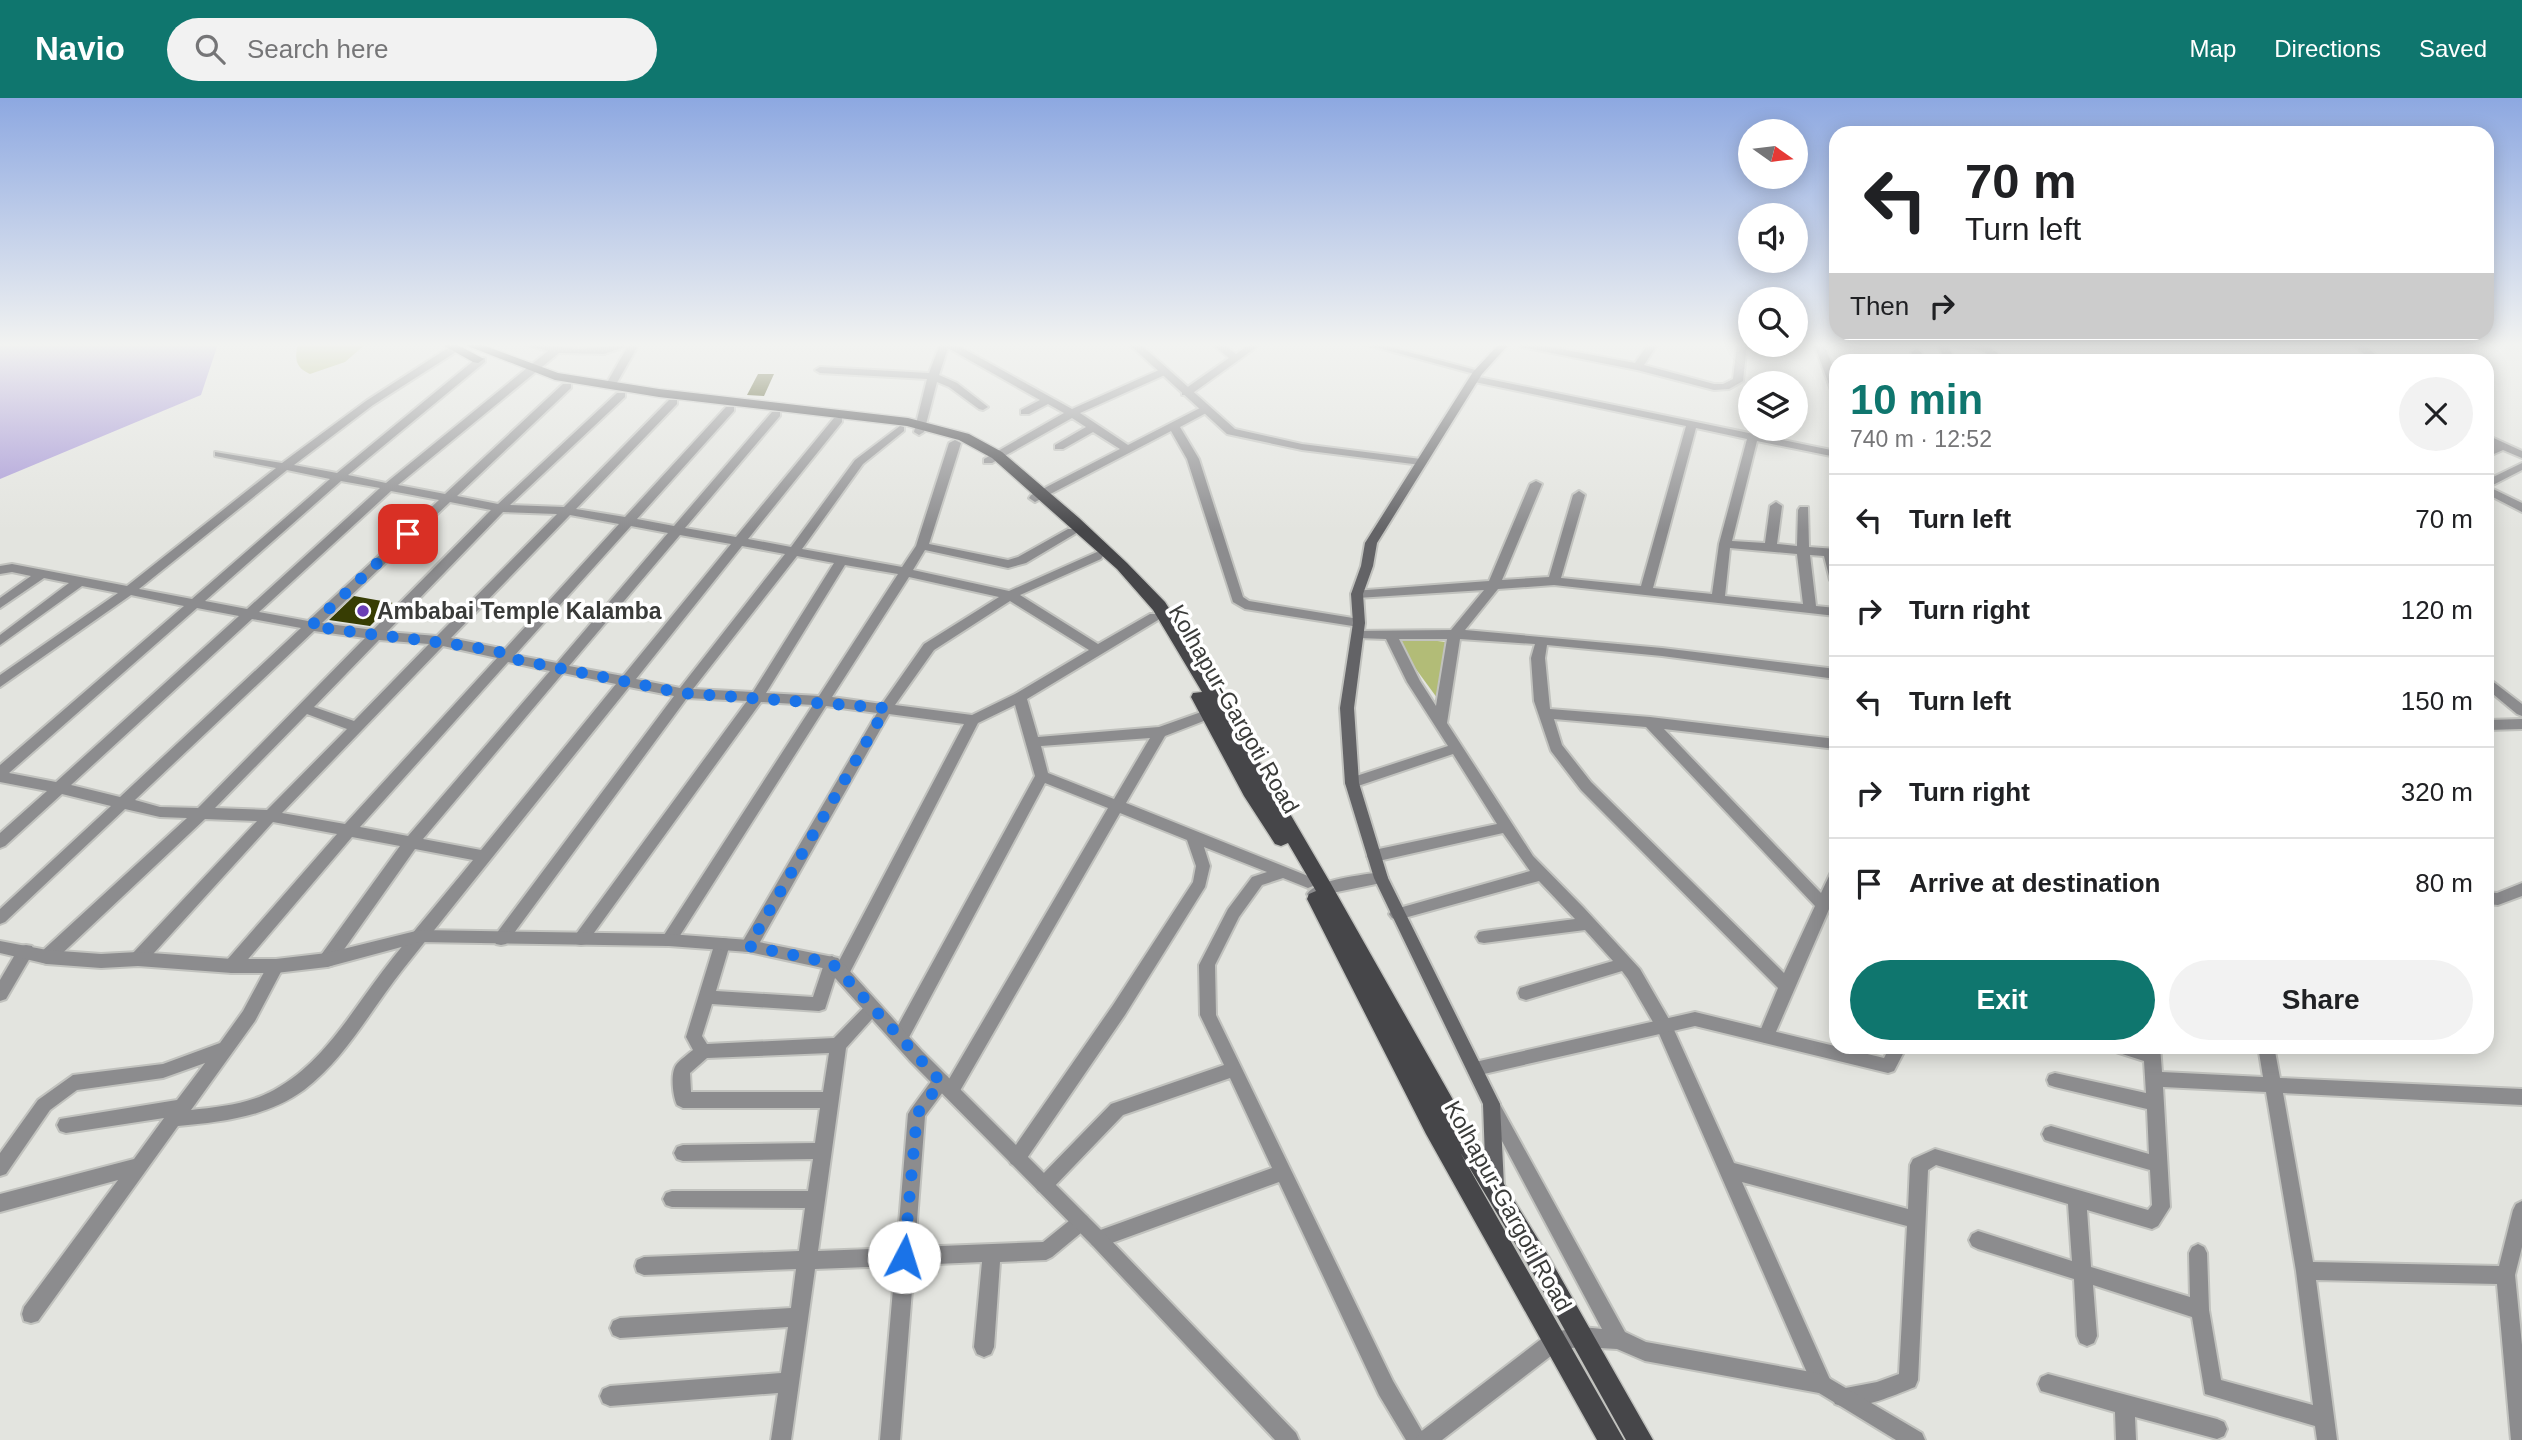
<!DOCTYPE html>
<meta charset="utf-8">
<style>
body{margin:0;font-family:Arial,sans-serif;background:#f2f2f2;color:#202124;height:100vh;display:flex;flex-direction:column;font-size:26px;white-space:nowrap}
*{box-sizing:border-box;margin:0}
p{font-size:23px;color:#757577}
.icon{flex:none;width:38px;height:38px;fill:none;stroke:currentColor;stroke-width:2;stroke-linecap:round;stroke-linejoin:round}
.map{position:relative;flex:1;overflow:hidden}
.side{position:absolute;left:1829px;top:256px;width:665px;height:700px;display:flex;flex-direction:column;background:#fff;border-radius:21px;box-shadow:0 4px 18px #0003}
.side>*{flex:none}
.guide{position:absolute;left:1829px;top:28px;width:665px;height:214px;border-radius:21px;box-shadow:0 4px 18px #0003;background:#fff;color:#202124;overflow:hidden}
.needle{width:46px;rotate:104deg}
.tools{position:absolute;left:1738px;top:21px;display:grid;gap:14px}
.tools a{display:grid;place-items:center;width:70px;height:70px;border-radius:50%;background:#fff;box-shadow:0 4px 18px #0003;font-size:35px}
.pin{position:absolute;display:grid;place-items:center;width:60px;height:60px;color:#fff;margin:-30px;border-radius:14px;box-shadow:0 4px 10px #0006}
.me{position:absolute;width:77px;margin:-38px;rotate:5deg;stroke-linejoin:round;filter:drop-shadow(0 0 5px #0008)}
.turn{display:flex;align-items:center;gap:24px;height:147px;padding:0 21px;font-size:32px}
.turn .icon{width:91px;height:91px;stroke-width:2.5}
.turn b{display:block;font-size:49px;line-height:60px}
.then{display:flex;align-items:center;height:66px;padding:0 21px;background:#0003;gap:14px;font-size:26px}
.round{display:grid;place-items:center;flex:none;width:74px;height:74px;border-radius:37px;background:#f2f2f2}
.headline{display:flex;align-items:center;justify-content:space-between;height:119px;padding:0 21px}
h1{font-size:42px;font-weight:600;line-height:52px;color:#0f766e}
.primary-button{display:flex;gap:14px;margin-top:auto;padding:14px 21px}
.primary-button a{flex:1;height:80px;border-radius:42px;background:#0f766e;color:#fff;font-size:28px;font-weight:600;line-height:80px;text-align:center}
.primary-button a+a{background:#f2f2f2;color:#202124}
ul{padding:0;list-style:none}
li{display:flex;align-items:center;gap:21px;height:91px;padding:0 21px;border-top:2px solid #e0e0e0}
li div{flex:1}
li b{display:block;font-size:26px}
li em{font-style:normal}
header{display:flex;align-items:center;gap:42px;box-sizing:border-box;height:98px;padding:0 35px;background:#0f766e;color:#fff}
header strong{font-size:33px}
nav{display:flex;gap:38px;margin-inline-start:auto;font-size:24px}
.search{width:490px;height:63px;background:#f2f2f2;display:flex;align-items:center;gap:18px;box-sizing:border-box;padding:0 24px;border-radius:38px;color:#757577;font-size:26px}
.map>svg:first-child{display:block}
</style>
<header>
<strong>Navio</strong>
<div class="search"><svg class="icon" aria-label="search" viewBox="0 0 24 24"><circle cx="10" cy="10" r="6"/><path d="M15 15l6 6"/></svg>Search here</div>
<nav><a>Map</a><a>Directions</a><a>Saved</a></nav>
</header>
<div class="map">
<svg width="2522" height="1342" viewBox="0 0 2522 1342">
<rect width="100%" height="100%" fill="#e3e4df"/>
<g fill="#b2bc77">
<path d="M298,246H366L345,264L310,276C296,270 294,261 298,246Z"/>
<path d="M1391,537L1453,545L1443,608Z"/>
</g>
<path fill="#a696d6" d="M0,246H218L201,297L0,381Z"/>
<g fill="#373d03">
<path d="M758,276H774L764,298L747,297Z"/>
<path d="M354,498L393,505L370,528L329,522Z"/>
</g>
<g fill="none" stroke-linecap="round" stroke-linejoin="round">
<defs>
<g id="minor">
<path d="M524,246H540L578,251L633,246L604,256L559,255L398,387L445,396L563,286H571V290L457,398L498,406L617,295H625V299L510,407L564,409L669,302H677V306L576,411L625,419L726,309H734V313L637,421L674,428L772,314H780V318L685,430L736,439L834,320H842V324L748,441L791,449L855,362L900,328L904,329V333L863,366L802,451L902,469L916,448L949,345L955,342L961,345L929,446L1008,462L1018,459L1068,431H1076L1078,434L1026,465L1008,470L925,452L913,472L1009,493L1097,454L1101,455L1103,458L1101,461L1020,497L1098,546L1150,516H1158L1160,519L1158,522L1027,601L1038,639L1159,629L1204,613H1214L1216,616L1214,619L1165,638L1126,705L1313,780L1316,784L1313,788L1308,790L1283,780L1262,787L1239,819L1215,867L1216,917L1393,1283L1427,1342H1406L1379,1297L1279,1084L1098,1150L1092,1147L1089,1141L1092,1135L1272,1070L1230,980L1123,1017L1050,1093L1044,1095L1038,1093L1035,1087L1038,1081L1111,1006L1224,967L1200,917L1199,867L1228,811L1252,779L1267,774L1204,749L1210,768L1205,789L1125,917L1023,1066L1017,1068L1011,1066L1008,1060L1011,1054L1113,907L1193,784L1196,768L1187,742L1120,715L957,998L951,1001L945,998L943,994L925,1018L915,1149L1043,1144L1075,1118L1081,1115L1087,1118L1090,1124L1087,1130L1052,1159L1046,1162L1000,1164L994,1249L991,1256L984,1259L977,1256L974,1249L982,1164L914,1167L900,1342H880L895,1168L815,1171L791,1342H771L778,1295L610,1308L603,1305L600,1298L603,1291L610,1288L781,1275L788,1229L620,1240L613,1237L610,1230L613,1223L620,1220L791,1210L796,1171L644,1177L637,1174L635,1168L637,1162L644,1159L799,1153L805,1110L672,1109L666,1107L663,1101L666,1095L672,1093H808L813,1061L683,1063L677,1061L674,1055L677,1049L683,1047L815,1045L820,1010H683L677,1007C673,999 670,976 676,967C680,962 688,956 693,952L686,939L716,841L722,840L728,841L730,846L716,893L813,899L826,860L832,858L839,863L964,626L889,616L755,853L749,854L743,853L741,848L743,843L877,615L826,608L674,847L669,848L664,847L661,842L664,837L813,607L761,604L586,846L581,847L576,846L573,841L576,836L747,603L687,600L506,846L501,847L496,846L493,841L496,836L674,598L629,589C554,682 479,776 404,870C371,911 347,959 304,992C267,1019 222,1024 178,1028L38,1223L31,1225L24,1223L22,1216L24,1209L118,1082L0,1114V1096L134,1061L164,1020L66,1035L60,1033L57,1027L60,1021L177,1002L205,965L163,980L77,992L50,1012L6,1076L0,1078V1055L38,1002L73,977L163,966L220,945L243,913L270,863L276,861L282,863L284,868L255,923L191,1012C219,1009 249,1006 274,992C323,965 349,917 382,874C411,836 443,799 473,762L415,751L333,867L327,869L321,867L319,862L321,857L400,748L352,739L238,873L232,875L226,873L224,868L226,863L337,736L273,724L144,866L138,868L132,866L130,861L132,856L257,723L205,721L53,864L47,866L41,864L39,859L41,854L187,720L160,719L125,711L5,824L0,826V811L111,708L62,696L5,748L0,750V735L47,693L0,684V667L184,508L131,497L0,589V577L118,495L82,488L0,547V537L69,485L44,480L0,510V500L31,478L12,474L0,476V468L12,466L127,488L276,370L215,358V354L282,365L366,303L451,248H459V252L373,307L294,367L337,375L477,260H485V264L348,377L386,385L548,253ZM287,372L330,381L192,501L139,491ZM341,383L380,390L247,511L205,503ZM391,393L439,402L308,523L259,514ZM450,404L491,412L373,532L322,525ZM503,414L557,416L437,538L387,534ZM570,417L619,426L505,551L451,540ZM631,428L668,435L557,565L515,557ZM680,437L731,446L623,578L569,568ZM742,448L785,456L680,590L636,581ZM797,458L834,465L753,594L693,591ZM845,467L898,476L819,598L766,595ZM909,479L999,499L924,546L882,606L832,599ZM1010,503L1089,552L1015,596L972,617L895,607L934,552ZM197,510L239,518L56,684L9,675ZM252,521L301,530L120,699L71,687ZM314,533L365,540L198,710L160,709L135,702ZM379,542L429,546L354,623L314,609ZM443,548L497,560L345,726L282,715ZM508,564L550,573L408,738L360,729ZM563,575L616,586L481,752L423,741ZM1015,607L1035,678L894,935L892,940L894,945L900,947L906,945L1045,685L1108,710L949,981L947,978L941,975L935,978L911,1011L908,1016L897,1150L818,1153L846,950L881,911L879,906L873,904L867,906L834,940L707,946L702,938L712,906L819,913L825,911L835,880L841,882L847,880L978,625ZM307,616L347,631L267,712L215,710ZM1150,640L1114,701L1048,675L1041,648ZM829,955L823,994H691L690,975L707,960Z"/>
<path d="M940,246H955L1072,311L1159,272H1167V276L1080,315L1128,347L1200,310H1208V314L1180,329L1199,361L1243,499L1249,503L1359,521L1363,522L1365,525L1363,528L1359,529L1245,511L1233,504L1187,361L1171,333L1035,404L1029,400L1031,397L1120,351L1093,334L1063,351H1055V347L1086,329L1072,320L992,365H984V361L1064,315L1048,306L1029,316H1021V312L1040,302L948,250L939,277L957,285L988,309L983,312L979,311L949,289L937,284L924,334L919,337L914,334L927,281L820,275L815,272L820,269L929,275Z"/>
<path d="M1212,246H1223L1236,256L1250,246H1261L1190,297H1182V293L1229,260Z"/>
<path d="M1364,246H1379L1483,274L1478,277Z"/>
<path d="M1517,246H1535L1635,265L1648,246H1658L1644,267L1714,286H1723L1733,281L1737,246H1747L1743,283L1729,291L1714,292L1637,272L1522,249Z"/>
<path d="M1814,246H1824L1836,277V295L1831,292Z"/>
<path d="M1937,246H1947L1955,262H1945Z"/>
<path d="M1948,246C1970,244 1989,243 2004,262H1994C1977,244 1964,255 1948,246Z"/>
<path d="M2352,246H2363L2382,262H2371Z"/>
<path d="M1916,251L1921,254L1924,262H1914L1911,254Z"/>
<path d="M1474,278L1836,353V359L1757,343L1732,443L1765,445L1770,408L1776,404L1782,408L1777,446L1797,448L1798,412L1800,409H1808L1809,449L1836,451V486L1830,482L1824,458L1810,457L1816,508L1836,510V518L1554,487L1498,491L1465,532L1662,550L1836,571V581L1662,558L1547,547L1545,560L1550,611L1650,619L1836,641V651L1664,631L1821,795L1831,774L1836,772V795L1772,943L1766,945L1760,943L1758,938L1778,890L1581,692L1551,653L1534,603L1531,560L1535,546L1460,541L1447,625L1533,758L1584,810L1640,871L1670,923L1734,1065L1908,1111L1910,1067L1913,1061L1935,1051L2148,1112L2152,1107L2150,1072L2051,1044L2045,1042L2042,1036L2045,1030L2051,1028L2149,1056L2147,1011L2055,989L2049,987L2047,982L2049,977L2055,975L2146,995L2144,963L2113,953L2111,948H2160L2162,974L2263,979L2258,948H2274L2280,980L2522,991V1007L2283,995L2313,1164L2499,1168L2513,1112L2516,1106L2522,1103V1149L2515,1177L2522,1247V1342H2511L2497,1186L2316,1182L2337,1342H2317L2315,1328L2205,1296L2192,1219L2093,1187L2097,1238L2094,1245L2087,1248L2080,1245L2077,1238L2074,1181L1978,1151L1972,1148L1969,1142L1972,1136L1978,1133L2072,1163L2068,1106L1936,1067L1928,1072L1918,1282L1915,1289C1894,1297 1856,1315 1835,1306L1832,1299L1835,1292L1877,1284L1899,1276L1907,1128L1742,1084L1832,1286L1829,1293L1822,1296L1815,1293L1657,931L1628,881L1622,873L1526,902L1520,900L1518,895L1520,890L1613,863L1585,832L1484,845L1479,844L1476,839L1479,834L1484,833L1575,821L1539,783L1397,822L1392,820L1389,816L1392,812L1530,773L1503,735L1374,764L1369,762L1367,758L1369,754L1374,752L1497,726L1453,656L1352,690L1347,689L1345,685L1347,681L1448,648L1407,584L1386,541L1358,540L1353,539L1352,536L1353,533L1451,532L1484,492L1357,500L1353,499L1351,496L1353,493L1489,483L1530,386L1536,383L1542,386L1502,482L1549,479L1573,397L1579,393L1585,397L1561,480L1641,488L1686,328L1470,283V279ZM1696,330L1747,341L1719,446L1712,496L1653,490ZM1730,450L1797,456L1803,506L1725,498ZM1399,541H1447L1436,608L1420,583ZM1554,621L1646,629L1815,808L1784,875L1591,684L1562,647ZM2163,989L2266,994L2296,1173L2313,1307L2221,1282L2209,1212L2207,1155L2204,1149L2198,1146L2192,1149L2189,1155L2190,1199L2091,1169L2087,1112L2152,1131L2158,1128L2170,1109Z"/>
<path d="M2487,337L2522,353V360L2503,352L2487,359V352L2494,348L2487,344Z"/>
<path d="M2522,365V372L2489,389L2522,405V414L2487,396V382Z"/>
<path d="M2487,579L2522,606V618L2517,616L2487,591Z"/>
<path d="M2522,621V631L2487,632V622Z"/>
<path d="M1381,774L1386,776L1388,780L1386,784L1327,796L1315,802L1310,800L1307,796C1317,781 1363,777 1381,774Z"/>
<path d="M26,847L32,848L34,853L6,901L0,903V882L20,848Z"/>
<path d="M2048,1276L2217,1321L2224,1324L2227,1331L2224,1338L2217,1341L2135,1319L2136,1342H2116L2115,1314L2041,1293L2038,1286L2041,1279Z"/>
</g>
<g id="tertiary">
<path d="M629,246H639L614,290H606L605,288Z"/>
<path d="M1129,246H1140L1235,331L1302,346L1421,361L1427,364L1421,367L1302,352L1227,336Z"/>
<path d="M2522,785V798L2498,807L2487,806V794L2497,795Z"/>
<path d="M420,832L669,836L749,842L838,860L922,953L1104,1135L1296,1335L1299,1342H1275L1092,1147L910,963L827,871L749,854L669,848L420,844L327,869L276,875H232L138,868L101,870L47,866L0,855V843L47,852L101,856L138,854L232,861H276L327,855Z"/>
<path d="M1695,914L1884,960L1890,948H1907L1894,973L1888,975L1695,928L1475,978L1469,976L1467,971L1469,966L1475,964Z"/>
<path d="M1492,1000L1498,1003L1625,1234L1646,1244L1822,1276L1922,1335L1925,1342H1896L1819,1295L1645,1263L1617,1251L1582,1249L1560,1251L1442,1342H1416L1419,1335L1549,1235L1582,1229L1602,1231L1486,1013L1483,1008L1486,1003Z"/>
</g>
<path id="secondary" d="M1499,246H1509L1482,276L1377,445L1373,468L1363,496L1365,525L1354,610L1359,685L1388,780L1500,1006L1504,1088L1501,1094L1495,1096L1489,1094L1486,1088L1483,1006L1374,780L1345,685L1340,610L1353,525L1351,496L1361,468L1365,445L1473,274Z"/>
<g id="primary">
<path d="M441,246H456L484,261L478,265L473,264Z"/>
<path d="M463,246H480L558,275L659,291L908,320L969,336L1002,354L1079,420L1127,465L1165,504L1182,531L1331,786L1461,1016L1549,1159L1653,1342H1626L1533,1175L1460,1054L1624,1342H1597L1426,1036L1307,801L1309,796L1316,793L1288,745L1281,748L1275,746L1244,698L1191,599L1193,595L1202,594L1153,512L1117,471L992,360L959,342L907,328L659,299L555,282Z"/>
</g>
</defs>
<use href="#minor" stroke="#c1c2be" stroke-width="4"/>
<use href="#tertiary" stroke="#c1c2be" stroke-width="4"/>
<use href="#secondary" stroke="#c1c2be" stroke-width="4"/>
<use href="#primary" stroke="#c1c2be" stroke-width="3"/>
<use href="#minor" fill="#8c8c8e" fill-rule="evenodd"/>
<use href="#tertiary" fill="#8c8c8e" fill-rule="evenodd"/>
<use href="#secondary" fill="#636366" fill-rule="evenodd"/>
<use href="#primary" fill="#464649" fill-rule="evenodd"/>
</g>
<linearGradient id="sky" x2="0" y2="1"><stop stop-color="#8da8e1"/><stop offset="0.57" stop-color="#f2f3f1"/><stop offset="1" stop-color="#f2f3f1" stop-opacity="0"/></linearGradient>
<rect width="2522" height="433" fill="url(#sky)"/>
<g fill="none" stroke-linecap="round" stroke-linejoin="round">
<path stroke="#1a73e8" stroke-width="12" stroke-dasharray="0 21.6" d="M408,436L311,528C374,538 438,542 500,554L504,559L682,595L886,610L749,848L832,865L941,984L917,1016L904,1159"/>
</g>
<circle fill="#6a3eb6" stroke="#fff" stroke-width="2.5" cx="363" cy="513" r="7"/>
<g text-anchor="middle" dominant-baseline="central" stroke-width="7" stroke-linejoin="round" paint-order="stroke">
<g font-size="23" font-weight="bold" fill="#3a3b39" stroke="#fff" text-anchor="start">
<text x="377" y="513">Ambabai Temple Kalamba</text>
</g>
<g font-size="23" fill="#3a3b39" stroke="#fff">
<text transform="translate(1234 611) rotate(60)">Kolhapur-Gargoti Road</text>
<text transform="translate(1508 1108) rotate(61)">Kolhapur-Gargoti Road</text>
</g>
</g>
</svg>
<div class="tools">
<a><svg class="needle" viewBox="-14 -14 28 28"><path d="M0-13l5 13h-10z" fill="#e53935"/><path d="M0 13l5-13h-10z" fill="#757577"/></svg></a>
<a><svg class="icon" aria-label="sound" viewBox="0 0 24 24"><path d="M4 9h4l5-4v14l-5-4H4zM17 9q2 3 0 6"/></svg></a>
<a><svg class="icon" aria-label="search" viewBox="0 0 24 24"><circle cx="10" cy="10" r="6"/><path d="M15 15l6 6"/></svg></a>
<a><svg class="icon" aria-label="layers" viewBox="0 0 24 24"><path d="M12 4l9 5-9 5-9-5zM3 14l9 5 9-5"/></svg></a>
</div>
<div class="pin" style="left:408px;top:436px;background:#d93025"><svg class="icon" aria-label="arrive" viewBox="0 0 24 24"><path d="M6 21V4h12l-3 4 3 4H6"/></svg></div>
<svg class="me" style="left:904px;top:1159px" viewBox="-20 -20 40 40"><circle r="19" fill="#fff"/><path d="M0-13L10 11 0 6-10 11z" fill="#1a73e8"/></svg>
<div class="guide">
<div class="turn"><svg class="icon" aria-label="left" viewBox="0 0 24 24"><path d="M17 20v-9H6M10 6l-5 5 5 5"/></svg><div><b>70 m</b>Turn left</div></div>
<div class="then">Then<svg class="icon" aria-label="right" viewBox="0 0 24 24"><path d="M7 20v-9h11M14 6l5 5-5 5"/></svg></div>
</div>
<section class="side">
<div class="headline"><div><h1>10 min</h1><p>740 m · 12:52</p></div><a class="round"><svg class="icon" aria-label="close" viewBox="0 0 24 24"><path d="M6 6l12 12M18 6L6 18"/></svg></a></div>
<ul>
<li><svg class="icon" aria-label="left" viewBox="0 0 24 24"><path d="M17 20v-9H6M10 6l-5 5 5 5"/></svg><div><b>Turn left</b></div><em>70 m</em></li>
<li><svg class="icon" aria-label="right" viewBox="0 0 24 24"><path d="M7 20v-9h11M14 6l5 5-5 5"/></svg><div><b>Turn right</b></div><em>120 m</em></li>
<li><svg class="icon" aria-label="left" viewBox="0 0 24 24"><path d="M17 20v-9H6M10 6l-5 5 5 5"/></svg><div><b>Turn left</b></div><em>150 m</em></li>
<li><svg class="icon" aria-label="right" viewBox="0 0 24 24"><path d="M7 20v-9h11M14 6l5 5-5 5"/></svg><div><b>Turn right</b></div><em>320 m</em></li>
<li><svg class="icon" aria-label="arrive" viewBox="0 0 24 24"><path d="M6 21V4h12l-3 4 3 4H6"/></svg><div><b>Arrive at destination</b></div><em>80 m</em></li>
</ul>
<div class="primary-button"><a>Exit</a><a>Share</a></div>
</section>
</div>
